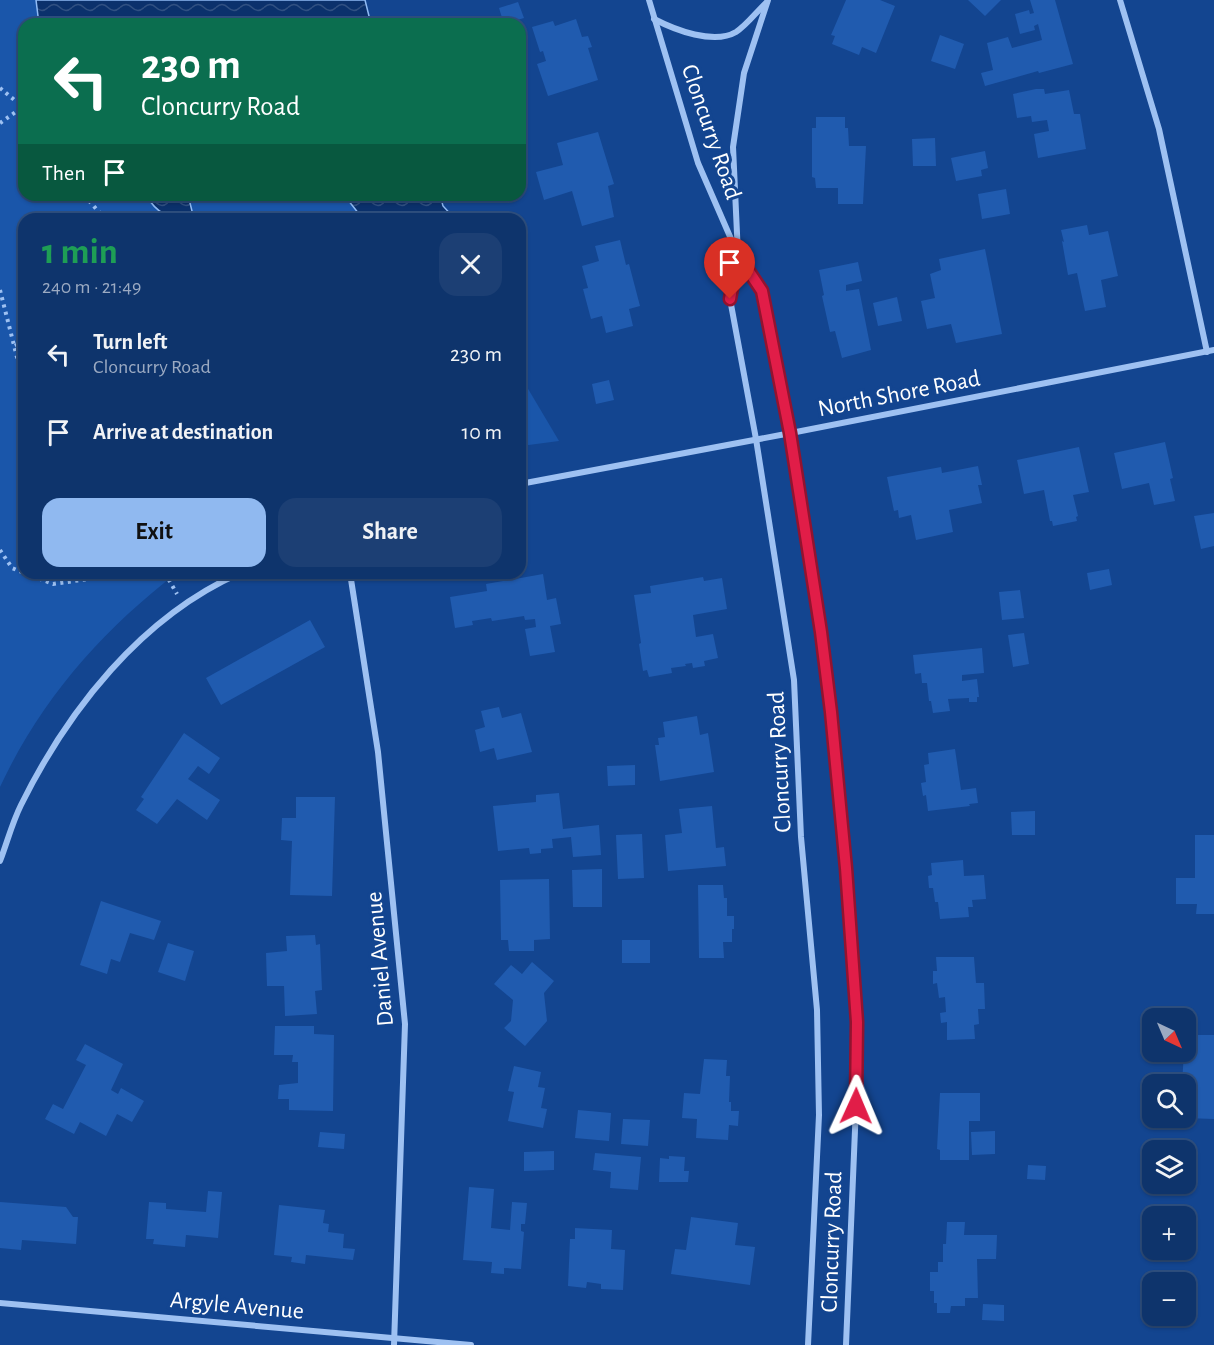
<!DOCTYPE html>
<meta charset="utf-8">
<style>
body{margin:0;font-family:"Alegreya Sans",sans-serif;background:#1c3f74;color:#f1f3f6;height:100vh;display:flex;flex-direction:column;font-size:22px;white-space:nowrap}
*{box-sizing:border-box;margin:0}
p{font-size:20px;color:#9baac2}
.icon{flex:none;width:33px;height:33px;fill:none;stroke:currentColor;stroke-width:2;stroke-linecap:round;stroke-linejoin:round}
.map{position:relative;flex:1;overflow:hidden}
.panel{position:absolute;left:18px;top:213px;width:508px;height:366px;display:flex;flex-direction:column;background:#0e346c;border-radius:18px;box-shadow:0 2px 4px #0004,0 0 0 2px #2e4f7f}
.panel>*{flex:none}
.hud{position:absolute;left:18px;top:18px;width:508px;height:183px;border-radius:18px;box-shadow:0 2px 4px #0004,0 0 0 2px #2e4f7f;background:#0b6e4f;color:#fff;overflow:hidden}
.needle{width:39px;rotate:136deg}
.buttons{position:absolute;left:1142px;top:1008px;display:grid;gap:12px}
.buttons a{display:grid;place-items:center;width:54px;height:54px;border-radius:12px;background:#0e346c;box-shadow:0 2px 4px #0004,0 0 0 2px #2e4f7f;font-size:30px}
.pin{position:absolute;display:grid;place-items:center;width:51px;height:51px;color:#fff;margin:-62px -26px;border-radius:50% 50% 50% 0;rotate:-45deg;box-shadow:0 0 6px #0007}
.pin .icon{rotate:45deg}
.me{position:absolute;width:66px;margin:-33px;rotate:1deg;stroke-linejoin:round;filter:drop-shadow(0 0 4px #0008)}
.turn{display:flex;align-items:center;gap:21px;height:126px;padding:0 24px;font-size:27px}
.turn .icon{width:78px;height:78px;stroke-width:2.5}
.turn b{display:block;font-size:42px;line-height:51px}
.then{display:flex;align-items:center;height:57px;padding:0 24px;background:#0003;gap:12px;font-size:22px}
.round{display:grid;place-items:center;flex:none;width:63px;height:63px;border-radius:18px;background:#1c3f74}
.summary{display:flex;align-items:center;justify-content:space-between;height:102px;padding:0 24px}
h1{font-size:36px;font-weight:600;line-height:45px;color:#1e9e55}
.cta{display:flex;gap:12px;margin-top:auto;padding:12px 24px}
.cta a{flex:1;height:69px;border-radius:18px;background:#90b9f0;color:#111;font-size:24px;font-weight:600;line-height:69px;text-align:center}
.cta a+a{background:#1c3f74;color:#f1f3f6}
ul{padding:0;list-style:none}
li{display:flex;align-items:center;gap:18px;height:78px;padding:0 24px}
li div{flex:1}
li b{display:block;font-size:22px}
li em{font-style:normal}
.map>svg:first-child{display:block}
</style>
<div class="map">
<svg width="1214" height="1345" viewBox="0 0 1214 1345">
<defs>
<pattern id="water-waves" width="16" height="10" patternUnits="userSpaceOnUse" patternTransform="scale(1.5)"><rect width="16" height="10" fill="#0b316c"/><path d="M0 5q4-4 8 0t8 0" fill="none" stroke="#305082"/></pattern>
</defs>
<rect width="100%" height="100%" fill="#134590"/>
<g fill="#1a56aa">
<path d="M0,0H239L261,24H24V195H411L425,219H24V573H177C102,630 40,701 0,787Z"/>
<path d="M520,377H521L559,441L521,446Z"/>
</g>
<g fill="url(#water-waves)" stroke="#90bbf5" stroke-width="1.5">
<path d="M36,0H365L371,24H39Z"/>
<path d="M146,195H188L193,215L191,219C169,219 157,214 146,195Z"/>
<path d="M344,195H440L443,206L455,219H363Z"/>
</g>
<g fill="#205baf">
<path d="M846,0H880L895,6L876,53L862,47L859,55L832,44L835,36L831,35Z"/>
<path d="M968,0H1001L985,16Z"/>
<path d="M1030,0H1055L1073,64L1039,73L1038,71L985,86L981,73L993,70L987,43L1008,37L1012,48L1042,40L1038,24L1034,26L1035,30L1020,34L1015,14L1029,10L1030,14L1034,13Z"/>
<path d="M518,2L524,18L504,24L499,8Z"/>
<path d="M576,19L582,37L588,36L592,47L588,48L598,80L548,96L537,64L546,61L543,51L540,52L532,27L553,21L555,26Z"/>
<path d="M940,35L964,44L955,69L931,61Z"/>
<path d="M1036,89H1044L1045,94L1069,90L1074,114H1080L1086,149L1038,158L1034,134L1049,131L1047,120L1032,122L1031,116L1017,118L1013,94Z"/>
<path d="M816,117H845V128H848L849,146H866L863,204H838V188H816L815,178L812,177V128H816Z"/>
<path d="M598,132L614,184L608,186L614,217L582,226L572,191L544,200L536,172L563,165L557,143Z"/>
<path d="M935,138L936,166H913L912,139Z"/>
<path d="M985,151L988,168L981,170L982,176L956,181L951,158Z"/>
<path d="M1006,189L1010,214L982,219L978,194Z"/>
<path d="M1087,225L1089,235L1108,231L1118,276L1101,280L1106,307L1085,311L1077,273L1068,275L1062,241L1064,242L1061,230Z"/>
<path d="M620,240L626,265L629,264L640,306L629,309L633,326L606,333L602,316L591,319L583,289L588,288L582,266L599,261L595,246Z"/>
<path d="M985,249L1002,334L956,343L951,324L927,329L921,301L935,298L930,274L941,270L939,259Z"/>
<path d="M858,262L862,281L846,285V291L859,289L871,350L842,358L835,331L830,332L822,296L824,295L819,270Z"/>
<path d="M897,297L902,321L878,326L873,303Z"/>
<path d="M609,380L614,400L596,404L592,384Z"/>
<path d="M1165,442L1173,478L1170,479L1175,501L1154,505L1149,483L1122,489L1114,453Z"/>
<path d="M1079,447L1089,492L1073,495L1078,516L1076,517L1077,521L1053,526L1052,521H1050L1044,490L1024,494L1017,460Z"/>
<path d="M978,466L982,485H978L982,503L949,510L953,532L916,540L911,515L899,518L898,510L894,511L887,477L941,467L942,473Z"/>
<path d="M1214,513V546L1201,549L1194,516Z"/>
<path d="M1109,569L1112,585L1090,590L1087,573Z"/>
<path d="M543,574L547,600L556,598L561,624L550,626L555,652L530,656L525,629L536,627L535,619L525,620L524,616L492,621L491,618L472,621L473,625L455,628L450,597L487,591L486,584Z"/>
<path d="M703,577L704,581L722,578L727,609L693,615L696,637L713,634L718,658L704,661L705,666L693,668L692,663L685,664L686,666L671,668L672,673L649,677L647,670L643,671L639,644L641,643L634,595L651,593L650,586Z"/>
<path d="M1020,590L1024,618L1002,620L999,592Z"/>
<path d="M310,620L325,647L221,705L206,678Z"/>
<path d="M1024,633L1029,664L1013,667L1008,635Z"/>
<path d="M982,648L984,673L962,675V681L977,679L979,697H977V702H969V698L948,699L950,711L933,713L931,701H929L927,683H922L921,673L915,674L913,655Z"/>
<path d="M499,707L502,718L521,713L532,752L497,760L494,748L480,752L475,730L485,727L481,711Z"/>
<path d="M697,716L700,735L708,733L714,772L660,781L655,745H659L658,738L665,737L663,722Z"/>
<path d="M184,733L220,758L209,774L198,766L188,779L220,800L207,820L177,799L157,824L136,810L144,799L141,797Z"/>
<path d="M955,749L961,790L976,788L978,803L969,804L970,806L928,811L926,795L923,796L921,783L926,782L924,765L929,764L928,753Z"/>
<path d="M635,765V785L608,786L607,766Z"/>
<path d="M559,793L563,829L599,825L601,855L573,857L571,837L552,839L553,848L541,849V853L530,854L529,848L498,851L493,806L536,802V795Z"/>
<path d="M296,797H335L332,896L290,895L292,841L281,840L282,818H296Z"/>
<path d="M712,806L716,848L724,847L726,866L668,871L665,835L682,833L679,809Z"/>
<path d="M1035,811V835H1012L1011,812Z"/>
<path d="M642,834L644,878L618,879L616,835Z"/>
<path d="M1195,835H1214V914H1196L1197,904H1176V878H1195Z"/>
<path d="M963,860L964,876L984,875L986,899L972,900L973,907H968L969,917L940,919L938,902H935L933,888H929L928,876L932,875L931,863Z"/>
<path d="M602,869V907H573L572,870Z"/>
<path d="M549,879L550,939L534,940V951H509L508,940H501L500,880Z"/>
<path d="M698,885H723L724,898H727V916H734V929H732V942H723L724,958H699Z"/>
<path d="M101,901L161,921L154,940L130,933L120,962L111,959L107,974L80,965Z"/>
<path d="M315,935L316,945L320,944L322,990L315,991L317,1014L285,1016L284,986H267L266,953L287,951L286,936Z"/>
<rect x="622" y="940" width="28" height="23"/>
<path d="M168,943L194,951L185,981L158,972Z"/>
<path d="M936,957H974L976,983H984L985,1009H978L979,1024L974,1025L975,1039L947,1040V1022L941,1023L940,1013L946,1012L945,997L939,998L937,983L933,984V971H937Z"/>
<path d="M532,962L554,981L544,993L547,1021L525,1046L504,1028L511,1021L513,1000L494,984L511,965L522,974Z"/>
<path d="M275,1026H314V1034L334,1035L333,1111L289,1110V1099H278L279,1085L298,1083V1062H292L293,1055H274Z"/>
<path d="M1185,1035H1214V1119L1185,1118V1084H1182Z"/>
<path d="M85,1044L123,1064L111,1090L118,1094L121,1088L144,1101L132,1122L117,1114L106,1136L80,1122L74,1134L45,1119L53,1104L63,1109L86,1065L76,1060Z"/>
<path d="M704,1059L727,1060L726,1076H730L729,1102H731V1111H739L738,1126L729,1125L728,1140L696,1138L697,1119L682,1118L684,1093L700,1094Z"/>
<path d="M514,1066L541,1072L538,1087L545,1088L541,1108L547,1109L543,1128L508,1121L514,1092L508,1091Z"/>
<path d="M940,1093H980V1121H969V1160H940V1150L937,1149Z"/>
<path d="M578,1110L611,1113L609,1141L575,1138Z"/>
<path d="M623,1119L650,1120L648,1146L621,1144Z"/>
<path d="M995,1131V1154L972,1155L971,1132Z"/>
<path d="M320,1132L345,1134L344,1149L318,1147Z"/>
<path d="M554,1151V1170L524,1171V1152Z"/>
<path d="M595,1153L641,1157L638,1190L610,1188L611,1172L593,1170Z"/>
<path d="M669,1156L685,1157L684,1171H689L688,1182H659L660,1158L669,1159Z"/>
<path d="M1028,1165L1046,1166L1045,1180L1027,1179Z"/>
<path d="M469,1187L494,1189L491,1228L510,1230L512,1202L527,1203L525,1224H521V1231L524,1232L521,1269L504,1268V1274L491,1273L492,1262L463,1260Z"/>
<path d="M208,1191L222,1192L218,1238L186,1235L185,1247L153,1244L154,1239H146L149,1202L166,1203V1209L206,1212Z"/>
<path d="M0,1202L66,1207L73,1217H78L76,1244L22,1240L21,1250L0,1248Z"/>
<path d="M279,1205L325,1210L323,1223L329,1224L328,1232L344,1234L343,1248L355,1249L353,1260L306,1255L305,1264L291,1262L292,1257L274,1255Z"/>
<path d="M691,1217L738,1223L735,1245L755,1247L750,1285L671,1274L675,1249L686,1250Z"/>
<path d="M947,1222H965L964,1235H997L996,1259H977L978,1298H965V1306H951L950,1313H937V1303H934V1291H930V1272H938V1262H943V1244H946Z"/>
<path d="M575,1228L612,1230L611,1249L625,1250L623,1290L601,1289V1284L587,1282L586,1288L568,1286L570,1239H575Z"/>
<path d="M983,1304L1004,1305V1321L982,1320Z"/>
</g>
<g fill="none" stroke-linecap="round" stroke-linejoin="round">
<g stroke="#9ec1f2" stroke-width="4" stroke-dasharray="3 4.5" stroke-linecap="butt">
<path d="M0,88L24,108"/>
<path d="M0,123L23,107"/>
<path d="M84,195L105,219"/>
<path d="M0,290L24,385"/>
<path d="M15,346L24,341"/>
<path d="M0,550L12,568L24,573"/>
<path d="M25,573L53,584L103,577L105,573"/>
<path d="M165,573L177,594"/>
</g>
<g stroke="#9ec1f2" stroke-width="6">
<path d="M649,0L698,163L738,255L762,291L791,433L821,632L844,846L857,1022L856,1106L846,1345"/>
<path d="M768,0L744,73L733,147L738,255L730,299L756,439L794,680L801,837L817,1010L819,1115L808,1345"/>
<path d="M1120,0L1159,129L1207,352"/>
<path d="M654,19C675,30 714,45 736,32C747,25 757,11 767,2"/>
<path d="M520,484L791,433L1214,350"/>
<path d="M350,573L378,752L405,1024L394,1345"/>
<path d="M0,861C7,843 12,823 21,805C68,710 141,617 240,573"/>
<path d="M0,1303L471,1345"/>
</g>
</g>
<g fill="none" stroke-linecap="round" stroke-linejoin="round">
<defs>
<path id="route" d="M730,299L738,255L762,291L790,433L821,632L831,712L846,868L857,1022L856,1106"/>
</defs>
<use href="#route" stroke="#92132f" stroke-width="15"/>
<use href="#route" stroke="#e11d48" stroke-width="10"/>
</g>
<g text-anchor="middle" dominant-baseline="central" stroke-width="6" stroke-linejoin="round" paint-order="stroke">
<g font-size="24" fill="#fff" stroke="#134590">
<text transform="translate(711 132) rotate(71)">Cloncurry Road</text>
<text transform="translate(899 394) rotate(-11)">North Shore Road</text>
<text transform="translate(780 762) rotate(-93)">Cloncurry Road</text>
<text transform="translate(380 959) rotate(-95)">Daniel Avenue</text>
<text transform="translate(832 1242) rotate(-88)">Cloncurry Road</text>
<text transform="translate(237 1306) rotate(5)">Argyle Avenue</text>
</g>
</g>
</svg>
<div class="buttons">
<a><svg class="needle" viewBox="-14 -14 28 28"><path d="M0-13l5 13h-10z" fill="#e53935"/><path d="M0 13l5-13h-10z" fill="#9baac2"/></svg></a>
<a><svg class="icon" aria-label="search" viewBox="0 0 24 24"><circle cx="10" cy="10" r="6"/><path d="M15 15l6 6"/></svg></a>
<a><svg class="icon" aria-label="layers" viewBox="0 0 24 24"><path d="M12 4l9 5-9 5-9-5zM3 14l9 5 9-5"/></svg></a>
<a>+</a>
<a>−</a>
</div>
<div class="pin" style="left:730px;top:299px;background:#d93025"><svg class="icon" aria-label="arrive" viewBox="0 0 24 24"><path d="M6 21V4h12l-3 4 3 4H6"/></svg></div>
<svg class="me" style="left:856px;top:1106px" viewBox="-20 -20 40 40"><path d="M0-17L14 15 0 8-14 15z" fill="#e11d48" stroke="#fff" stroke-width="4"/></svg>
<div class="hud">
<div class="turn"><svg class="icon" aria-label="left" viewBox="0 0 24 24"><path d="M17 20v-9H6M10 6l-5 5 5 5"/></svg><div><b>230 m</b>Cloncurry Road</div></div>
<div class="then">Then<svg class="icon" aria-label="arrive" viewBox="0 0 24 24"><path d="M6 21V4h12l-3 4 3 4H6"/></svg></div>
</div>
<section class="panel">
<div class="summary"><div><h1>1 min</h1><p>240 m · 21:49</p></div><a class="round"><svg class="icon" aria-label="close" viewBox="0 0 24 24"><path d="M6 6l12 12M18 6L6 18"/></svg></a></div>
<ul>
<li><svg class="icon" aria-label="left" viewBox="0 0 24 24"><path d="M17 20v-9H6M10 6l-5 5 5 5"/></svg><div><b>Turn left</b><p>Cloncurry Road</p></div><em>230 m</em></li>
<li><svg class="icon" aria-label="arrive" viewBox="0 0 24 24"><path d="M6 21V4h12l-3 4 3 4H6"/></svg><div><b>Arrive at destination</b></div><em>10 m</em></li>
</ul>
<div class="cta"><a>Exit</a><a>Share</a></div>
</section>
</div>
